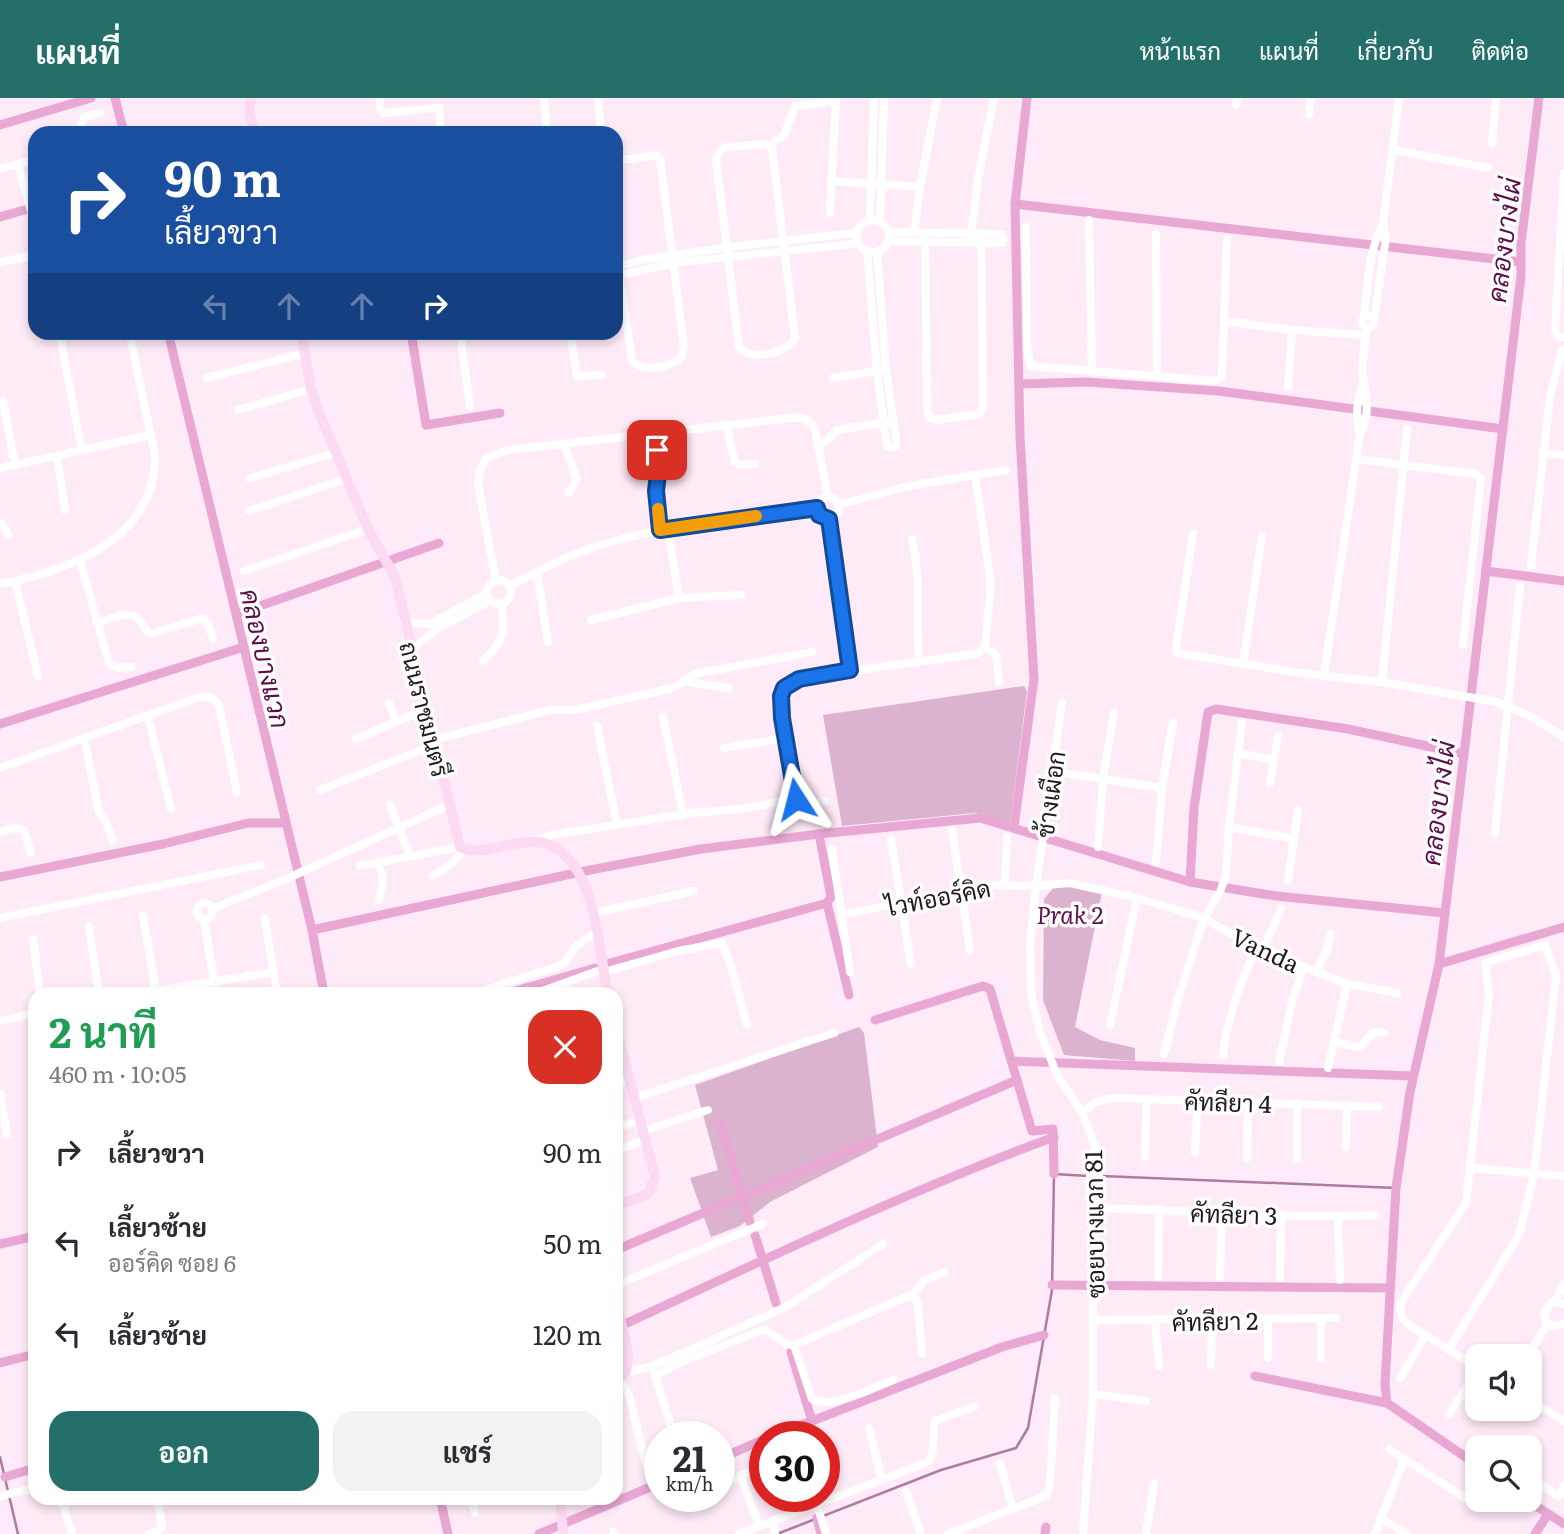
<!DOCTYPE html>
<html lang="th">
<meta charset="utf-8">
<style>
body{margin:0;font-family:Literata,Sarabun,serif;background:#f2f2f3;color:#2b2b33;height:100vh;display:flex;flex-direction:column;font-size:26px;white-space:nowrap}
*{box-sizing:border-box;margin:0}
p{font-size:23px;color:#7c7c81}
.icon{flex:none;width:38px;height:38px;fill:none;stroke:currentColor;stroke-width:2;stroke-linecap:round;stroke-linejoin:round}
.map{position:relative;flex:1;overflow:hidden}
.details{position:absolute;left:28px;top:889px;width:595px;height:518px;display:flex;flex-direction:column;background:#fff;border-radius:21px;box-shadow:0 4px 10px #0003}
.details>*{flex:none}
.top-card{position:absolute;left:28px;top:28px;width:595px;height:214px;border-radius:21px;box-shadow:0 4px 10px #0003;background:#1a4fa0;color:#fff;overflow:hidden}
.buttons{position:absolute;left:1465px;top:1246px;display:grid;gap:14px}
.buttons a{display:grid;place-items:center;width:77px;height:77px;border-radius:14px;background:#fff;box-shadow:0 4px 10px #0003;font-size:35px}
.speed{position:absolute;left:644px;top:1323px;display:flex;gap:14px;font-size:35px;font-weight:700;text-align:center}
.speed>*{display:grid;place-content:center;width:91px;height:91px;border-radius:50%;background:#fff;box-shadow:0 4px 10px #0003;line-height:1}
.speed small{font-size:18px;font-weight:400}
.speed .limit{border:10px solid #d22;background:#fff;color:#111}
.pin{position:absolute;display:grid;place-items:center;width:60px;height:60px;color:#fff;margin:-30px;border-radius:14px;box-shadow:0 4px 10px #0006}
.me{position:absolute;width:77px;margin:-38px;rotate:351deg;stroke-linejoin:round;filter:drop-shadow(0 0 5px #0008)}
.turn{display:flex;align-items:center;gap:24px;height:147px;padding:0 21px;font-size:32px}
.turn .icon{width:91px;height:91px;stroke-width:2.5}
.turn b{display:block;font-size:49px;line-height:60px}
.lanes{display:flex;align-items:center;height:66px;padding:0 21px;background:#0003;justify-content:center;gap:35px;direction:ltr}
.lanes .off{opacity:.35}
.round{display:grid;place-items:center;flex:none;width:74px;height:74px;border-radius:21px;background:#f2f2f3}
.head{display:flex;align-items:center;justify-content:space-between;height:119px;padding:0 21px}
h1{font-size:42px;font-weight:700;line-height:52px;color:#1e9e55}
.action{display:flex;gap:14px;margin-top:auto;padding:14px 21px}
.action a{flex:1;height:80px;border-radius:21px;background:#256f6a;color:#fff;font-size:28px;font-weight:700;line-height:80px;text-align:center}
.action a+a{background:#f2f2f3;color:#2b2b33}
ul{padding:0;list-style:none}
li{display:flex;align-items:center;gap:21px;height:91px;padding:0 21px}
li div{flex:1}
li b{display:block;font-size:26px}
li em{font-style:normal}
header{display:flex;align-items:center;gap:42px;box-sizing:border-box;height:98px;padding:0 35px;background:#256f6a;color:#fff}
header strong{font-size:33px}
nav{display:flex;gap:38px;margin-inline-start:auto;font-size:24px}
.map>svg:first-child{display:block}
</style>
<header>
<strong>แผนที่</strong>
<nav><a>หน้าแรก</a><a>แผนที่</a><a>เกี่ยวกับ</a><a>ติดต่อ</a></nav>
</header>
<div class="map">
<svg width="1564" height="1436" viewBox="0 0 1564 1436">
<rect width="100%" height="100%" fill="#ffeaf7"/>
<g fill="#dcb3ce">
<path d="M1024,588L1027,593L1010,725L975,715L842,728L823,617Z"/>
<path d="M1075,785L1102,793L1075,929L1100,942L1135,950V963L1064,957L1043,902L1044,801L1054,789Z"/>
<path d="M859,929L864,935L878,1049L770,1104L740,1128L711,1139L690,1080L718,1072L695,987Z"/>
</g>
<g fill="none" stroke-linecap="round" stroke-linejoin="round">
<g stroke="#ae7c9e" stroke-width="2.5">
<path d="M1102,1078L1396,1090"/>
<path d="M0,1359L18,1436"/>
<path d="M777,1436L941,1372L1016,1350L1028,1330L1052,1192L1054,1076L1088,1078"/>
</g>
<g stroke="#e9a7d3" stroke-width="9">
<path d="M115,0L124,35"/>
<path d="M0,27L91,0"/>
<path d="M1015,106L1521,164"/>
<path d="M0,119L35,109"/>
<path d="M168,234L312,832L324,896"/>
<path d="M411,234L426,327L500,315"/>
<path d="M1019,286L1086,284L1219,293L1503,331"/>
<path d="M1486,473L1564,483"/>
<path d="M237,516L439,445"/>
<path d="M0,626L244,549"/>
<path d="M1014,729L1034,581L1020,339L1015,106L1027,0"/>
<path d="M0,779L163,746L248,725H285"/>
<path d="M1190,784L1194,710L1208,614L1216,611L1348,631L1464,656"/>
<path d="M827,805L849,897"/>
<path d="M312,832L585,773L701,751L819,736L980,720L1190,784L1276,798L1445,815"/>
<path d="M610,865L827,805L831,799L819,736"/>
<path d="M1439,866L1564,829"/>
<path d="M505,896L595,870"/>
<path d="M875,922L983,888L990,891L1032,1033L1053,1031L1054,1076"/>
<path d="M1012,963L1413,978"/>
<path d="M720,1024L750,1124"/>
<path d="M755,1137L776,1205"/>
<path d="M0,1146L35,1138"/>
<path d="M616,1152L1017,982"/>
<path d="M1052,1187L1390,1190"/>
<path d="M627,1225C768,1160 908,1093 1054,1039"/>
<path d="M791,1254L812,1323"/>
<path d="M0,1265L35,1256"/>
<path d="M1255,1278L1387,1305"/>
<path d="M771,1339L1002,1249L1044,1237"/>
<path d="M719,1361L765,1341"/>
<path d="M1477,1367L1387,1305L1385,1286L1396,1090L1410,994L1439,866L1521,178V145L1539,0"/>
<path d="M5,1379L35,1370"/>
<path d="M440,1400L448,1436"/>
<path d="M1527,1402L1564,1426"/>
<path d="M817,1420L821,1436"/>
<path d="M539,1436L660,1385"/>
<path d="M1045,1436L1046,1429"/>
<path d="M1535,1436L1548,1416"/>
</g>
<g stroke="#fff" stroke-width="8">
<path d="M380,0V10L383,15L440,10V35"/>
<path d="M544,0L547,35"/>
<path d="M598,0L601,35"/>
<path d="M1236,7L1237,0"/>
<path d="M1309,16L1311,0"/>
<path d="M78,35L84,19L100,15"/>
<path d="M766,46L772,50L795,240C787,256 750,264 739,249L716,61L721,52L727,49Z"/>
<path d="M1492,46L1496,0"/>
<path d="M770,47L784,37L795,8L836,3"/>
<path d="M1394,52L1488,70"/>
<path d="M616,63L656,57L660,60L684,249L681,260C668,269 646,275 632,263L616,153"/>
<path d="M18,66L35,128"/>
<path d="M0,71L35,61"/>
<path d="M1564,75L1555,233L1559,239H1564"/>
<path d="M831,83L920,89L937,0"/>
<path d="M830,115L836,0"/>
<path d="M870,121L874,0"/>
<circle cx="873" cy="138" r="16"/>
<path d="M880,122L884,0"/>
<path d="M1089,122L1092,274"/>
<path d="M1026,129L1027,250L1031,268L1214,283L1221,280L1222,276L1227,141"/>
<path d="M914,135L920,89"/>
<path d="M925,135L927,311L929,320L938,322L979,316L983,309L981,136"/>
<path d="M1156,136L1157,277"/>
<path d="M971,139L978,81L994,0"/>
<path d="M889,143L1002,145L1004,141L1001,136L889,134"/>
<path d="M867,153L877,273L886,342L888,349L892,350L896,348V340L886,272L877,154"/>
<path d="M0,164L35,157"/>
<path d="M616,169L641,162L729,149L857,135"/>
<path d="M616,178L674,165L859,145"/>
<circle cx="1368" cy="224" r="6"/>
<path d="M1364,218C1368,188 1368,153 1383,126L1399,0"/>
<path d="M1374,222L1386,139L1383,126"/>
<path d="M1224,223L1292,232L1366,237"/>
<path d="M59,234L82,352"/>
<path d="M460,234L470,309"/>
<path d="M570,234L577,278L602,277"/>
<path d="M207,280L305,255"/>
<path d="M833,280L882,272"/>
<path d="M1288,289L1292,232"/>
<path d="M3,303L15,367"/>
<path d="M238,312L311,291"/>
<path d="M726,327L735,364L740,367L755,366"/>
<path d="M1360,336C1356,323 1355,299 1364,287"/>
<path d="M655,337L659,367L656,393L660,432"/>
<path d="M824,345L837,332L888,324"/>
<path d="M564,346L577,381L568,395"/>
<path d="M1542,355L1564,357"/>
<path d="M57,358L65,412"/>
<path d="M1357,361L1475,376L1481,380L1463,546"/>
<path d="M0,370L151,337"/>
<path d="M250,380L335,355"/>
<circle cx="828" cy="410" r="11"/>
<path d="M838,407L909,388L1006,372"/>
<path d="M249,413L346,381"/>
<path d="M829,421L850,572"/>
<path d="M0,425L8,436"/>
<path d="M668,431L679,500"/>
<path d="M1193,435L1176,550L1177,555L1300,575L1382,584L1497,604L1530,618L1564,639"/>
<path d="M912,441C922,484 915,520 919,563"/>
<path d="M80,463L109,565L117,570L132,569"/>
<path d="M1531,468L1550,299L1562,252"/>
<path d="M244,473L368,431"/>
<path d="M537,474L548,544"/>
<circle cx="499" cy="494" r="12"/>
<path d="M15,483L38,578"/>
<path d="M496,483L478,386L479,375L486,360L508,352L783,321C795,319 808,317 815,331L828,399"/>
<path d="M0,486C69,473 156,441 155,357L129,234"/>
<path d="M509,488C538,474 567,457 598,448C668,425 744,420 817,410"/>
<path d="M591,522L679,500L741,497"/>
<path d="M404,524L430,526L487,495"/>
<path d="M97,525C107,522 127,513 136,519C142,523 144,532 151,536L203,520L208,525L213,541"/>
<path d="M985,550L996,557L999,584"/>
<path d="M412,551L437,531L490,503"/>
<path d="M483,563C504,543 506,535 501,506"/>
<path d="M1243,566L1262,438"/>
<path d="M1324,577L1360,336C1369,321 1368,303 1364,287C1360,270 1365,247 1367,230"/>
<path d="M683,583L728,590"/>
<path d="M1382,584L1407,331"/>
<path d="M389,605L396,623"/>
<path d="M1062,605L1036,788L1030,847L1031,896L1040,934L1057,977L1082,1014L1099,1058V1090L1093,1100"/>
<path d="M148,619L171,711"/>
<path d="M663,619L683,716"/>
<path d="M597,628L617,727"/>
<path d="M84,640L99,714L107,726L113,743"/>
<path d="M356,641L426,611"/>
<path d="M433,642L554,611L575,612L673,590L694,576L812,554"/>
<path d="M724,650L786,640"/>
<path d="M1238,655L1274,662"/>
<path d="M0,670L197,600C207,598 214,598 219,608L237,694"/>
<path d="M1051,673L1162,690"/>
<path d="M1270,685L1278,638"/>
<path d="M320,692L434,647"/>
<path d="M797,701L782,620L781,598L784,590L799,581L814,578L961,558L978,555L985,550L991,485L975,377"/>
<path d="M797,701L804,705L824,703"/>
<path d="M390,707L408,753"/>
<path d="M1229,729L1294,741"/>
<path d="M952,732L970,852"/>
<path d="M0,734L14,730L24,732L31,755"/>
<path d="M1495,735L1520,488"/>
<path d="M891,741L911,866"/>
<path d="M536,743L551,737L692,715L740,711L797,701"/>
<path d="M1098,749L1103,680L1114,615"/>
<path d="M832,751L850,874"/>
<path d="M1156,764L1162,690L1173,624"/>
<path d="M379,765L383,783L379,802"/>
<path d="M360,768L460,749"/>
<path d="M433,778L451,766L464,752"/>
<path d="M1288,783L1298,712"/>
<path d="M1005,785L1007,739"/>
<circle cx="205" cy="813" r="8"/>
<path d="M212,811L286,781L449,707"/>
<path d="M594,815L694,793"/>
<path d="M841,817L989,787L1036,788L1070,785L1137,800L1204,820L1253,849L1345,885L1397,895"/>
<path d="M143,818L156,893"/>
<path d="M0,820L261,767"/>
<path d="M204,821L216,896"/>
<path d="M265,821L277,896"/>
<path d="M89,829L99,896"/>
<path d="M33,841L40,896"/>
<path d="M1263,852L1281,811"/>
<path d="M604,874L678,853L722,845L732,871L747,927"/>
<path d="M1316,874L1327,852L1331,836"/>
<path d="M137,896L274,874"/>
<path d="M473,896L559,868L565,864L575,849L598,833"/>
<path d="M534,896L603,871"/>
<path d="M0,923L35,915"/>
<path d="M1110,927L1137,800"/>
<path d="M1334,944L1360,949C1370,942 1369,930 1384,935"/>
<path d="M1164,956L1178,901L1204,820L1220,794L1226,777L1229,729L1242,624"/>
<path d="M1223,957C1227,920 1241,883 1256,850"/>
<path d="M1279,964L1293,900L1304,869"/>
<path d="M1328,970L1347,886"/>
<path d="M616,985L628,982"/>
<path d="M0,996L7,1037"/>
<path d="M634,1000L834,935"/>
<path d="M1297,1005V1061"/>
<path d="M1082,1014L1096,1004L1114,1000L1378,1009"/>
<path d="M616,1030L640,1022"/>
<path d="M643,1033L708,1012"/>
<path d="M1346,1049L1347,1007"/>
<path d="M616,1052L646,1042"/>
<path d="M1195,1054L1198,1001"/>
<path d="M1145,1058L1147,1001"/>
<path d="M1247,1060L1248,1003"/>
<path d="M1470,1070L1564,1078"/>
<path d="M1092,1110C1187,1112 1281,1121 1375,1117"/>
<path d="M1338,1118L1340,1182"/>
<path d="M1158,1179L1159,1111"/>
<path d="M1220,1179L1222,1116"/>
<path d="M1280,1180L1281,1116"/>
<path d="M616,1187L763,1126"/>
<path d="M913,1196L924,1183L944,1174"/>
<path d="M1555,1203L1564,1186"/>
<path d="M1564,1206L1558,1204L1551,1205L1544,1215L1546,1223L1552,1228L1564,1226"/>
<path d="M1094,1222L1336,1220"/>
<path d="M1155,1223L1159,1268"/>
<path d="M794,1247L812,1301C831,1312 873,1290 893,1282"/>
<path d="M1449,1251L1519,1137L1534,1077L1556,878L1545,847L1485,865L1489,896L1466,1105L1400,1206L1402,1219L1409,1227L1477,1269"/>
<path d="M1527,1258L1548,1226"/>
<path d="M1268,1260V1222"/>
<path d="M1321,1261V1221"/>
<path d="M1211,1267L1212,1222"/>
<path d="M626,1274L651,1269L786,1209L883,1146"/>
<path d="M654,1274L674,1338"/>
<path d="M655,1278L679,1265L762,1232H766L786,1246L794,1247L913,1196L918,1207L922,1256"/>
<path d="M1400,1280L1426,1237"/>
<path d="M619,1281L629,1297L646,1366"/>
<path d="M1093,1296L1146,1303"/>
<path d="M1530,1302L1564,1323"/>
<path d="M1449,1316L1477,1274"/>
<path d="M869,1330L882,1382"/>
<path d="M1389,1351L1476,1407"/>
<path d="M1000,1365L1013,1411"/>
<path d="M741,1378L759,1428"/>
<path d="M1530,1380L1559,1398L1564,1388"/>
<path d="M719,1387L765,1367"/>
<path d="M906,1393L921,1436"/>
<path d="M0,1398L35,1390"/>
<path d="M61,1400L72,1436"/>
<path d="M471,1400L475,1415"/>
<path d="M817,1407L826,1436"/>
<path d="M1380,1420L1407,1436"/>
<path d="M772,1424L775,1436"/>
<path d="M613,1433L615,1436"/>
<path d="M149,1436L159,1432L162,1429L158,1400"/>
<path d="M739,1436L928,1364C937,1353 931,1336 935,1323L975,1308"/>
<path d="M948,1436L1046,1398L1050,1387L1055,1300"/>
<path d="M1083,1436L1093,1296V1100L1090,1090V1058L1095,1052"/>
<path d="M1146,1436L1154,1386"/>
<path d="M1375,1436L1404,1362"/>
</g>
<g stroke="#fbdaf2" stroke-width="10">
<path d="M251,0L249,14L254,35"/>
<path d="M301,234L311,291L318,312L368,431L395,479L460,749C473,757 498,749 513,746C523,745 534,742 544,745C597,760 598,853 608,896"/>
<path d="M616,930L655,1079L648,1096L616,1108"/>
<path d="M616,1205L625,1239L628,1256L626,1274L616,1284"/>
<path d="M560,1400L563,1436"/>
</g>
</g>
<g fill="none" stroke-linecap="round" stroke-linejoin="round">
<defs>
<path id="route" d="M657,352L659,367L656,393L660,432L817,410L819,417L829,421L850,572L799,581L784,590L781,598L782,620L796,701"/>
</defs>
<use href="#route" stroke="#114b97" stroke-width="18"/>
<use href="#route" stroke="#1a73e8" stroke-width="12"/>
<path stroke="#f59e0b" stroke-width="12" d="M658,411L660,432L756,418"/>
</g>
<g text-anchor="middle" dominant-baseline="central" stroke-width="7" stroke-linejoin="round" paint-order="stroke">
<g font-size="24" fill="#251921" stroke="#fefefe">
<text transform="translate(426 611) rotate(76)">ถนนราชมนตรี</text>
<text transform="translate(1049 696) rotate(-82)">ช้างเผือก</text>
<text transform="translate(938 798) rotate(-11)">ไวท์ออร์คิด</text>
<text transform="translate(1266 851) rotate(25)">Vanda</text>
<text transform="translate(1228 1003) rotate(2)">คัทลียา 4</text>
<text transform="translate(1234 1115) rotate(2)">คัทลียา 3</text>
<text transform="translate(1093 1126) rotate(-91)">ซอยบางแวก 81</text>
<text transform="translate(1215 1222) rotate(-1)">คัทลียา 2</text>
</g>
<g font-size="24" font-style="italic" fill="#5e124c" stroke="#fefefe">
<text x="1070" y="815">Prak 2</text>
</g>
<g font-size="26" font-style="italic" fill="#5b0f4a" stroke="#fefefe">
<text transform="translate(1502 142) rotate(-83)">คลองบางไผ่</text>
<text transform="translate(267 560) rotate(77)">คลองบางแวก</text>
<text transform="translate(1436 705) rotate(-83)">คลองบางไผ่</text>
</g>
</g>
</svg>
<div class="buttons">
<a><svg class="icon" aria-label="sound" viewBox="0 0 24 24"><path d="M4 9h4l5-4v14l-5-4H4zM17 9q2 3 0 6"/></svg></a>
<a><svg class="icon" aria-label="search" viewBox="0 0 24 24"><circle cx="10" cy="10" r="6"/><path d="M15 15l6 6"/></svg></a>
</div>
<div class="speed"><div>21<small>km/h</small></div><div class="limit">30</div></div>
<div class="pin" style="left:657px;top:352px;background:#d93025"><svg class="icon" aria-label="arrive" viewBox="0 0 24 24"><path d="M6 21V4h12l-3 4 3 4H6"/></svg></div>
<svg class="me" style="left:796px;top:701px" viewBox="-20 -20 40 40"><path d="M0-17L14 15 0 8-14 15z" fill="#1a73e8" stroke="#fff" stroke-width="4"/></svg>
<div class="top-card">
<div class="turn"><svg class="icon" aria-label="right" viewBox="0 0 24 24"><path d="M7 20v-9h11M14 6l5 5-5 5"/></svg><div><b>90 m</b>เลี้ยวขวา</div></div>
<div class="lanes"><svg class="icon off" aria-label="left" viewBox="0 0 24 24"><path d="M17 20v-9H6M10 6l-5 5 5 5"/></svg><svg class="icon off" aria-label="ahead" viewBox="0 0 24 24"><path d="M12 20V5M6 11l6-6 6 6"/></svg><svg class="icon off" aria-label="ahead" viewBox="0 0 24 24"><path d="M12 20V5M6 11l6-6 6 6"/></svg><svg class="icon" aria-label="right" viewBox="0 0 24 24"><path d="M7 20v-9h11M14 6l5 5-5 5"/></svg></div>
</div>
<section class="details">
<div class="head"><div><h1>2 นาที</h1><p>460 m · 10:05</p></div><a class="round" style="background:#d93025;color:#fff"><svg class="icon" aria-label="close" viewBox="0 0 24 24"><path d="M6 6l12 12M18 6L6 18"/></svg></a></div>
<ul>
<li><svg class="icon" aria-label="right" viewBox="0 0 24 24"><path d="M7 20v-9h11M14 6l5 5-5 5"/></svg><div><b>เลี้ยวขวา</b></div><em>90 m</em></li>
<li><svg class="icon" aria-label="left" viewBox="0 0 24 24"><path d="M17 20v-9H6M10 6l-5 5 5 5"/></svg><div><b>เลี้ยวซ้าย</b><p>ออร์คิด ซอย 6</p></div><em>50 m</em></li>
<li><svg class="icon" aria-label="left" viewBox="0 0 24 24"><path d="M17 20v-9H6M10 6l-5 5 5 5"/></svg><div><b>เลี้ยวซ้าย</b></div><em>120 m</em></li>
</ul>
<div class="action"><a>ออก</a><a>แชร์</a></div>
</section>
</div>
